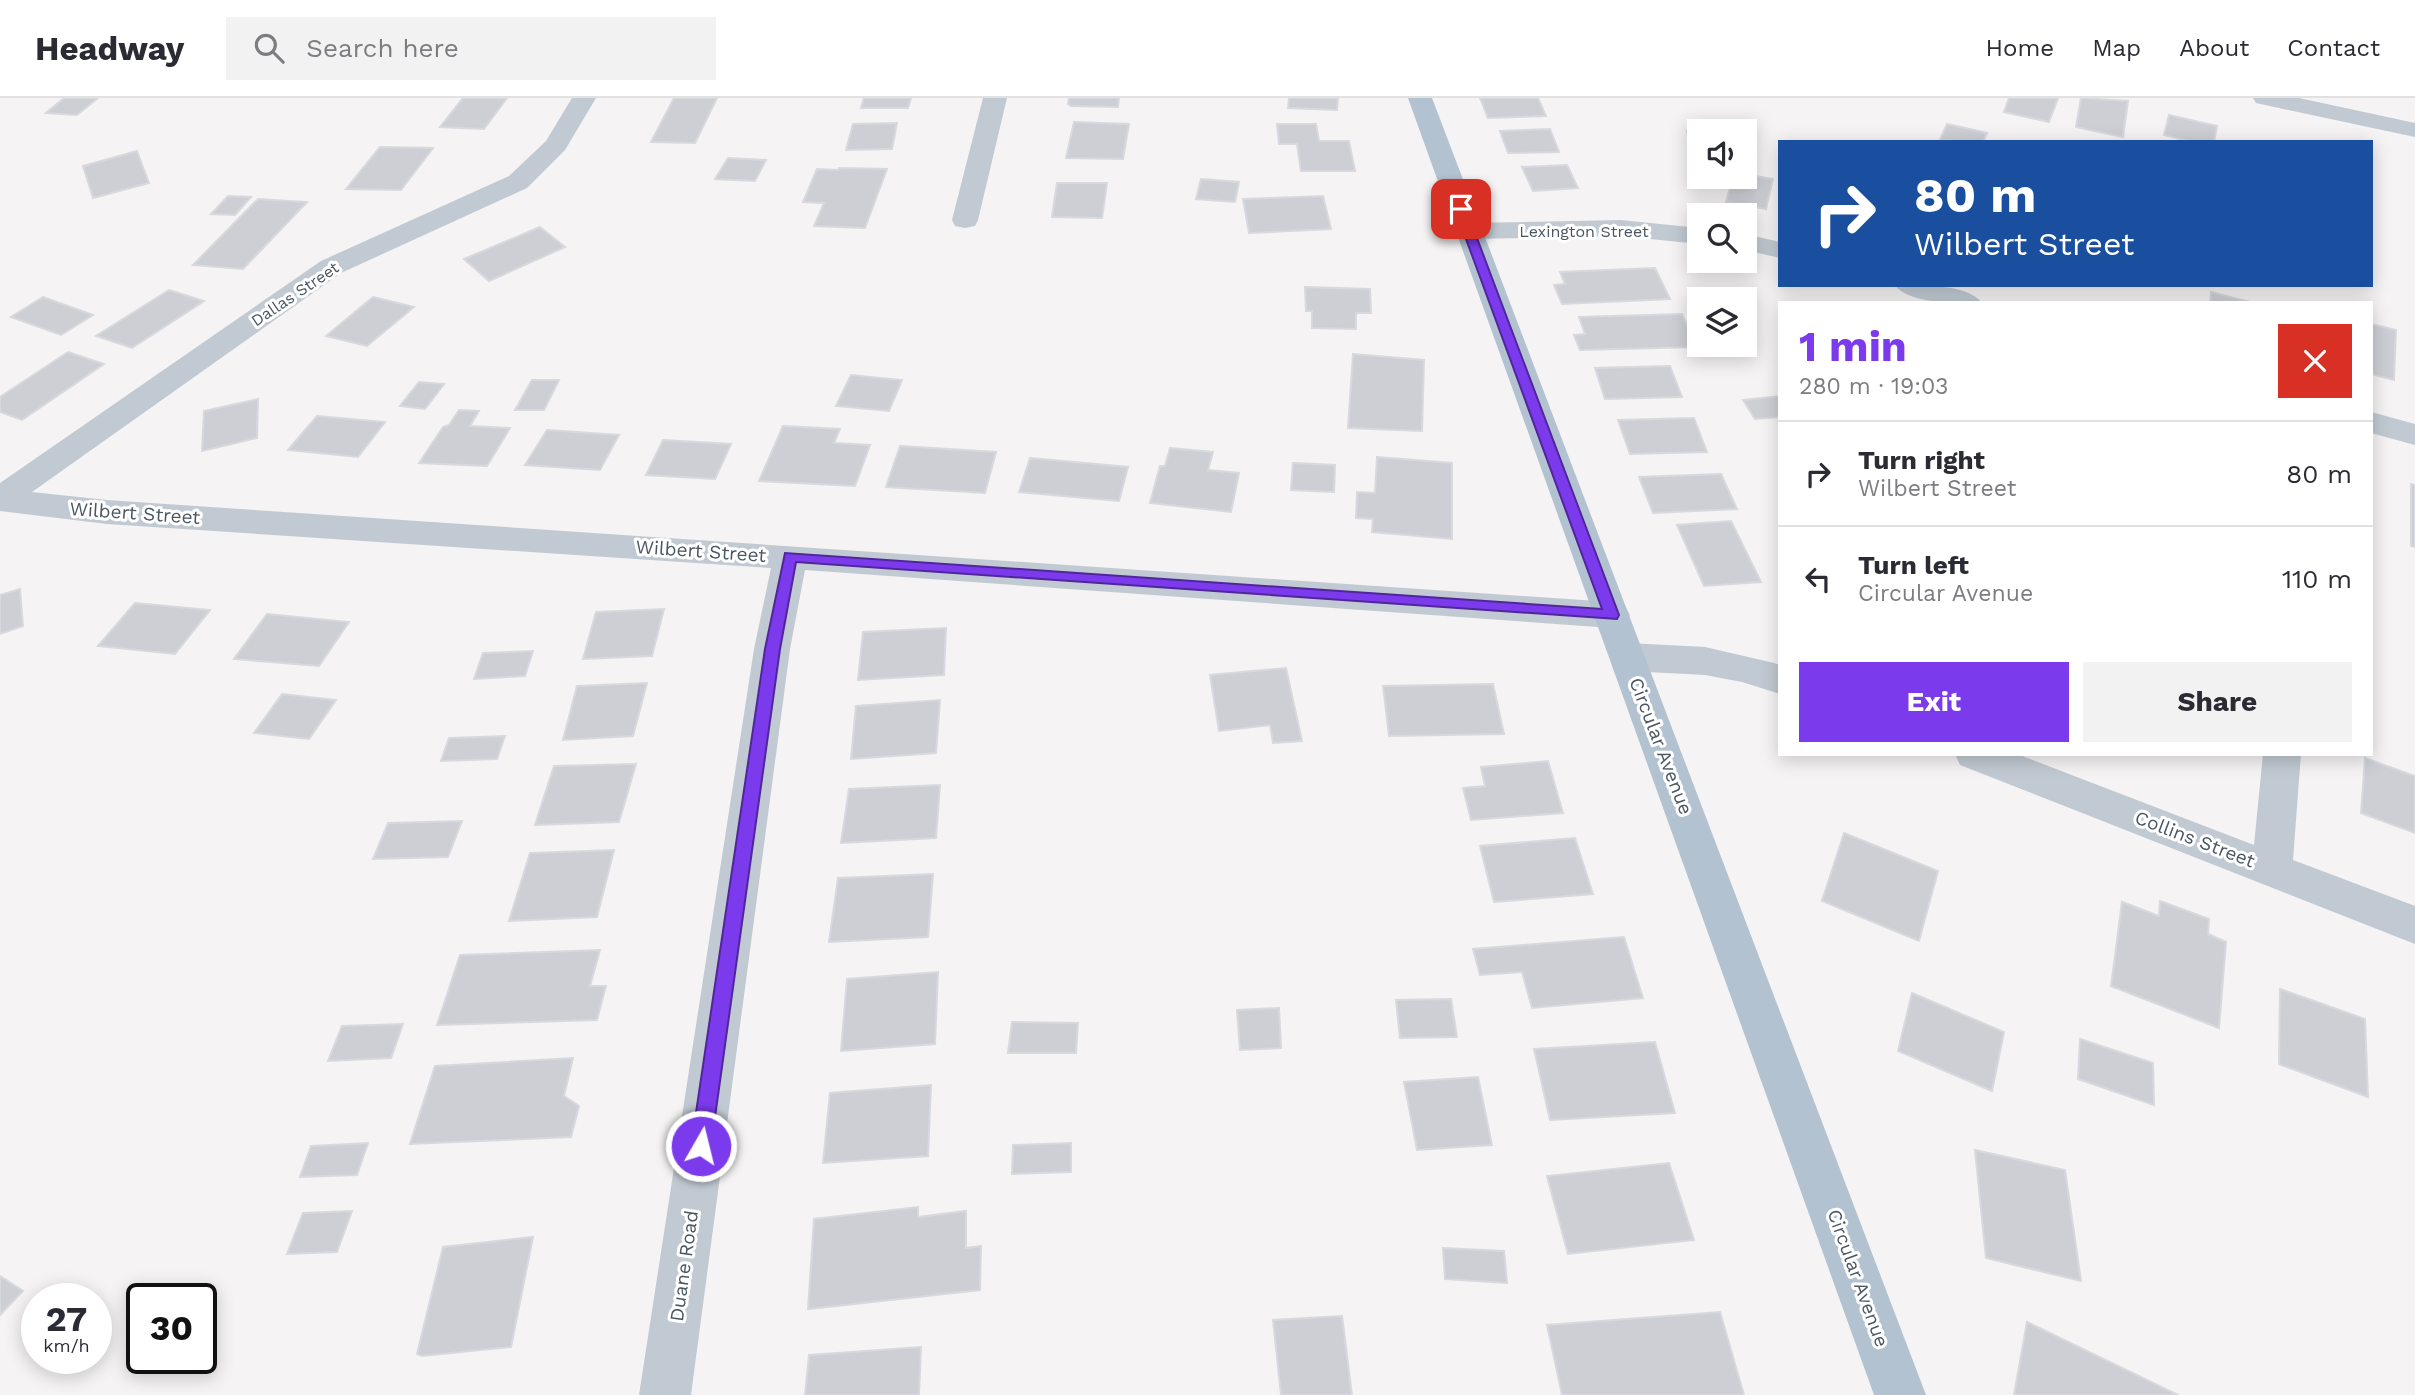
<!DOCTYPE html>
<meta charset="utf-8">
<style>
body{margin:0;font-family:"Work Sans",sans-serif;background:#f2f2f3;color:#2b2b33;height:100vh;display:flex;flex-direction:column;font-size:26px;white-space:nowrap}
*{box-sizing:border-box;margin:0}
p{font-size:23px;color:#7c7c81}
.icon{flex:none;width:38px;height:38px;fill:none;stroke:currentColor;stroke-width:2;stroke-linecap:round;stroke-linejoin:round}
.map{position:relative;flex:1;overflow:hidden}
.side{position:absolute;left:1778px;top:203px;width:595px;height:455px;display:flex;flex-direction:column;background:#fff;border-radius:0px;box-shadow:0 4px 18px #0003}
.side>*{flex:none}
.hud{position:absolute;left:1778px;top:42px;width:595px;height:147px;border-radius:0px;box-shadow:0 4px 18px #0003;background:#1a4fa0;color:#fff;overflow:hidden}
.tools{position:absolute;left:1687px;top:21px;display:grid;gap:14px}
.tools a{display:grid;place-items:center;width:70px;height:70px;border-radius:0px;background:#fff;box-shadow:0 4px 18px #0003;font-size:35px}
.speed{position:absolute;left:21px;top:1185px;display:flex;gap:14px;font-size:35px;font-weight:700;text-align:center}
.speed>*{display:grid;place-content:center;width:91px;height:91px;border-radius:50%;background:#fff;box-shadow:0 4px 18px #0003;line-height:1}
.speed small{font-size:18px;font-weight:400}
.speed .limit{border:4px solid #111;border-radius:10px;background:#fff;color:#111}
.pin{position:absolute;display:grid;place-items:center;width:60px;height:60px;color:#fff;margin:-30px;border-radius:14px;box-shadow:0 4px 10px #0006}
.me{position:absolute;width:77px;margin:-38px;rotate:8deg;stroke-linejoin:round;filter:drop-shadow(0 0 5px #0008)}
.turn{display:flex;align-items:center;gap:24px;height:147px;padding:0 21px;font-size:32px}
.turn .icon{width:91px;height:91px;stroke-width:2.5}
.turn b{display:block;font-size:49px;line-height:60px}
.round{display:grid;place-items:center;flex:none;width:74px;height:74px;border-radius:0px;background:#f2f2f3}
.headline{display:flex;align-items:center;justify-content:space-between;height:119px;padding:0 21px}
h1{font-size:42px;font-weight:700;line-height:52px;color:#7c3aed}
.cta{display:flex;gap:14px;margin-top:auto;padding:14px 21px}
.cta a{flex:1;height:80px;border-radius:0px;background:#7c3aed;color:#fff;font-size:28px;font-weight:700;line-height:80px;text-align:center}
.cta a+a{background:#f2f2f3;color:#2b2b33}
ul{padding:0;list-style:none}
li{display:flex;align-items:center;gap:21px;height:105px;padding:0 21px;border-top:2px solid #e1e1e2}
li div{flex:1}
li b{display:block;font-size:26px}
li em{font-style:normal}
header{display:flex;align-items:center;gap:42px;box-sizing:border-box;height:98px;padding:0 35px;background:#fff;border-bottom:2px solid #e1e1e2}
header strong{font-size:33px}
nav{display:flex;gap:38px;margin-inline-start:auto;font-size:24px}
.search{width:490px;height:63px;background:#f2f2f3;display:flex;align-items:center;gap:18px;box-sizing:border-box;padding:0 24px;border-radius:0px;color:#7c7c81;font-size:26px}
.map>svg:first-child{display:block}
</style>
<header>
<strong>Headway</strong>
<div class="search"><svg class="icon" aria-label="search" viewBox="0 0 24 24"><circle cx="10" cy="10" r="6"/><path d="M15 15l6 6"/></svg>Search here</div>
<nav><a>Home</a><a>Map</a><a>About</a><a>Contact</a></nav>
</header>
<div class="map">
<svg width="2415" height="1297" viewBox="0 0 2415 1297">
<rect width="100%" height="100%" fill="#f5f3f3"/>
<g fill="#cdcfd5" stroke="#d7d9de" stroke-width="2">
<path d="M64,0H98L77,17L46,15Z"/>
<path d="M463,0H507L484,31L440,29Z"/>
<path d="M674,0H717L695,45L651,44Z"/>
<path d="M864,0H911L908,10H861Z"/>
<path d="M1069,0H1119L1118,9L1071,8L1068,6Z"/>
<path d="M1289,0H1338L1337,12L1288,10Z"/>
<path d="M1480,0H1538L1546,18L1488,20Z"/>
<path d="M2009,0H2058L2049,24L2004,14Z"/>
<path d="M2081,0L2128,3L2123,39L2076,29Z"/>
<path d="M2169,17L2217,28L2214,44H2193L2164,37Z"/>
<path d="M1074,24L1129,26L1123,61L1066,60Z"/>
<path d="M897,25L892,51L846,52L853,26Z"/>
<path d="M1277,26H1316L1319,43H1349L1355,73H1301L1297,46H1279Z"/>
<path d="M1947,26L1987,35L1983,44L1940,42Z"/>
<path d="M1550,31L1559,54L1508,55L1500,33Z"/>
<path d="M1687,33L1699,34V50L1690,49Z"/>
<path d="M380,49L433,50L401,92L346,91Z"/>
<path d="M137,53L149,85L93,100L83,68Z"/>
<path d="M728,60L766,62L755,83L715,81Z"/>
<path d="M1567,67L1578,90L1533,93L1522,69Z"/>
<path d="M839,70L887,71L865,130L814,128L824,105L803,104L817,71L838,72Z"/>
<path d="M1745,76L1773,81L1766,111L1726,104L1733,79H1745Z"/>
<path d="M1201,81L1239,84L1235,104L1196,101Z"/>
<path d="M1057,85H1107L1102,120L1052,119Z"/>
<path d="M228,98L251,99L235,117L211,116Z"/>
<path d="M1323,98L1331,131L1249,135L1243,101Z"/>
<path d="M258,101L307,104L243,171L193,167Z"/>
<path d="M540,129L565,149L489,183L464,161Z"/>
<path d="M1655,170L1670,201L1562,206L1554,187L1565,186L1560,174Z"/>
<path d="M1305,189L1370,191L1371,215H1356V231L1312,230V213H1306Z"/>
<path d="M169,192L204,203L132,250L96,238Z"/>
<path d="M2211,194L2254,205H2210Z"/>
<path d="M43,199L93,217L61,237L11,219Z"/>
<path d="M373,199L414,209L367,248L326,238Z"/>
<path d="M1682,216L1696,249L1580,252L1574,237L1585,236L1579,219Z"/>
<path d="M2371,226L2396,232L2394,282L2371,276Z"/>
<path d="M68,254L104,266L22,322L0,314V299Z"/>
<path d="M1353,256L1424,262L1422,333L1348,330Z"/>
<path d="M1670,268L1682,299L1605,301L1595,270Z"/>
<path d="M851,277L902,282L889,313L836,308Z"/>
<path d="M532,282H559L544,312H515Z"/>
<path d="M419,284L444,286L425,311L400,308Z"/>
<path d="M1780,298V319L1755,321L1743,302Z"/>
<path d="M258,301L257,340L202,353L204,313Z"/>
<path d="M459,312L479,313L470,328L510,330L487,368L419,365L443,329L449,327Z"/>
<path d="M317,318L385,324L358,359L288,352Z"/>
<path d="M1694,320L1707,354L1630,356L1618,322Z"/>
<path d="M783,328L840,331L834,345L870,347L855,388L759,383Z"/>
<path d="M547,332L619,337L600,372L525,367Z"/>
<path d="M663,342L731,346L715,381L646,377Z"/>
<path d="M900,348L996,354L985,395L886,389Z"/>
<path d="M1170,350L1213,354L1208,372L1239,375L1231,414L1150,405L1160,368H1165Z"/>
<path d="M1377,359L1452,365V441L1372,434L1373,421L1356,420L1357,394L1375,395Z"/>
<path d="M1030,360L1128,369L1119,403L1019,394Z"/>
<path d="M1293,365L1335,367L1334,394L1291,392Z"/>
<path d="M1721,376L1737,411L1653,415L1639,379Z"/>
<path d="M2411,386L2415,387V449L2411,448Z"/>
<path d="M1731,423L1761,484L1704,488L1677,427Z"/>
<path d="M20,491L23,528L0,536V497Z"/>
<path d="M135,505L210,512L175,556L98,548Z"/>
<path d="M664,511L652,558L583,561L596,514Z"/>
<path d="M267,516L349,524L319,568L234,561Z"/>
<path d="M946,530L944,577L858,582L863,534Z"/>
<path d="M533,553L525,578L474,581L483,555Z"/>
<path d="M1286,570L1302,643L1273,645L1270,627L1219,633L1210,577Z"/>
<path d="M647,585L633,638L563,642L577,588Z"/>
<path d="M1493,586L1504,636L1389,638L1383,588Z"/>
<path d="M282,596L336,602L309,641L254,635Z"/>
<path d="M940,602L936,655L851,661L856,608Z"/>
<path d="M505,638L497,661L441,663L449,640Z"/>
<path d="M2365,660L2415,678V735L2361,715Z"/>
<path d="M1548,663L1563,715L1471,722L1463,690L1485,688L1481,669Z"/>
<path d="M636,666L619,724L535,727L554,668Z"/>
<path d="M940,687L936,740L841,745L849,691Z"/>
<path d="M462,723L448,759L373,761L388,725Z"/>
<path d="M1844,735L1938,773L1919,843L1822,803Z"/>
<path d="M1575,740L1593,796L1494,804L1480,748Z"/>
<path d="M614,752L597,819L509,823L530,755Z"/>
<path d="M933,776L928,839L829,844L838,780Z"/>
<path d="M2160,803L2209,821L2208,836L2226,844L2219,930L2111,888L2122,804L2159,818Z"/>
<path d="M1624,839L1643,900L1532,910L1522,874L1480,877L1473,851Z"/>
<path d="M600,852L590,888H606L597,922L437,927L460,857Z"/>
<path d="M938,874L935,946L841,953L847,881Z"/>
<path d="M2280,891L2365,921L2368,999L2279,966Z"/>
<path d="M1912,895L2004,934L1992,993L1898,953Z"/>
<path d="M1451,901L1457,939L1400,940L1396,902Z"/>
<path d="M1279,910L1281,950L1240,952L1237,912Z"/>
<path d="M1012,924L1078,925L1076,955H1008Z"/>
<path d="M403,926L391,960L328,963L342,928Z"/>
<path d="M2080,941L2153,965L2154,1007L2078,981Z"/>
<path d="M1655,944L1675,1015L1550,1022L1534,951Z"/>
<path d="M573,960L564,998L579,1008L571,1039L410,1046L435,968Z"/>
<path d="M1478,979L1492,1047L1417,1052L1404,984Z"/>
<path d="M931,987L928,1058L823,1065L830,995Z"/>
<path d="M368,1045L357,1077L300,1079L311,1048Z"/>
<path d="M1071,1045V1074L1012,1076L1013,1047Z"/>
<path d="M1975,1052L2065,1072L2081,1183L1986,1160Z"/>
<path d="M1669,1065L1694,1142L1568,1156L1547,1078Z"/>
<path d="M918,1109V1119L966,1113V1150L981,1148L980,1192L808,1211L814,1121Z"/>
<path d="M352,1113L337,1154L287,1156L303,1115Z"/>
<path d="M533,1139L511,1249L422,1258L417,1256L443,1149Z"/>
<path d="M1443,1150L1504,1153L1507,1185L1445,1181Z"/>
<path d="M0,1178L23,1193L0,1217Z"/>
<path d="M1720,1214L1744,1297H1562L1547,1227Z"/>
<path d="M1342,1218L1352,1297H1281L1273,1222Z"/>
<path d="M2027,1224L2178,1297H2014Z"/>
<path d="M921,1249L919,1297H805L809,1257Z"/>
</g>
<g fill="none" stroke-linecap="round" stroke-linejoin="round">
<g fill="#c1cad2" fill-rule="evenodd">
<path d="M572,0H596L565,52L527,90L341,175L32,394L107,402L1612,504L1625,508L1630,517L1625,526L1612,530L805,472L790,551L691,1297H639L754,551L771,470L107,426L0,413V385L321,163L509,78L546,43Z"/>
<path d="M983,0H1007L978,122L975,128L965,130L955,128L952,122Z"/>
<path d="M2253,0H2299L2415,25V39L2265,7L2256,5Z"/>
<path d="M1621,122L1699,130V146L1621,138L1469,141L1459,139L1455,133L1459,127L1469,125Z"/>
<path d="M1745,136L1780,144V160L1745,152Z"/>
<path d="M1895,187C1917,187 1968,185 1982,205C1960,205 1909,207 1895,187Z"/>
<path d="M2371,314L2415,326V347L2371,335Z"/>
<path d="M1628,545L1705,549L1774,565L1780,567V596L1742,584L1705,577L1628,573L1615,569L1610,559L1615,549Z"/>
<path d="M1955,656H2017L2254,747L2263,656H2301L2293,762L2415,808V846L1960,667Z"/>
</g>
<path fill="#b3c2d1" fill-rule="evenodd" d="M1408,0H1432L1926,1297H1874Z"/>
</g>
<path fill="#7c3aed" stroke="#51269a" stroke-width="2" d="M1461,108L1466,111L1619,517L1617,521L796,464L780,551L711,1048L708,1055L701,1058L694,1055L691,1048L765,551L785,455L1602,511L1455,111Z"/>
<g text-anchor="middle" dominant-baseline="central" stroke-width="6" stroke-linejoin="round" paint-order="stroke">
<g font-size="16" fill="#4a5661" stroke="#fff">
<text x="1584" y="133">Lexington Street</text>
<text transform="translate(295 196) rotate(-34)">Dallas Street</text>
</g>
<g font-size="19" fill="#4a5661" stroke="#fff">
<text transform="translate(135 415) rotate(4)">Wilbert Street</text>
<text transform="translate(701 453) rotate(4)">Wilbert Street</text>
<text transform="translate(1661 648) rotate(69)">Circular Avenue</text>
<text transform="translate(2195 741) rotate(21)">Collins Street</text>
<text transform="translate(684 1168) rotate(-82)">Duane Road</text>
<text transform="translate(1858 1180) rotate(70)">Circular Avenue</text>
</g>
</g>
</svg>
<div class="tools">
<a><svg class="icon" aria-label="sound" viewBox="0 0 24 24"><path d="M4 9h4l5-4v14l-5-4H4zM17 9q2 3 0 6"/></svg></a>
<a><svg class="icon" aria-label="search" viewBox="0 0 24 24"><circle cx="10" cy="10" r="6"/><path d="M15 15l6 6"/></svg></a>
<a><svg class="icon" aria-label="layers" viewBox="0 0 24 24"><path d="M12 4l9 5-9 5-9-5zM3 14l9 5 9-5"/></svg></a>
</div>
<div class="speed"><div>27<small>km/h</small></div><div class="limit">30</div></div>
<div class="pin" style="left:1461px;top:111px;background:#d93025"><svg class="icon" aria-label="arrive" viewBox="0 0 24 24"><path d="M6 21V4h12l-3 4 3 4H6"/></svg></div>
<svg class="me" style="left:701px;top:1048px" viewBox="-20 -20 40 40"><circle r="17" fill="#7c3aed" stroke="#fff" stroke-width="3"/><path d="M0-11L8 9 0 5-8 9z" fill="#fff"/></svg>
<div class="hud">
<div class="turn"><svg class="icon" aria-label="right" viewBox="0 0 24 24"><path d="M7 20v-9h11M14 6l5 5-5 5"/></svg><div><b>80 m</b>Wilbert Street</div></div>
</div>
<section class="side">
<div class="headline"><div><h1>1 min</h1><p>280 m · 19:03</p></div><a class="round" style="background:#d93025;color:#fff"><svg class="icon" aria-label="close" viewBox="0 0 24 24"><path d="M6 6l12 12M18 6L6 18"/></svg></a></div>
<ul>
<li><svg class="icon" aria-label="right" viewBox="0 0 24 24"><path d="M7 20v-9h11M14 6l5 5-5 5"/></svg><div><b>Turn right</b><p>Wilbert Street</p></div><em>80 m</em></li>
<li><svg class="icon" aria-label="left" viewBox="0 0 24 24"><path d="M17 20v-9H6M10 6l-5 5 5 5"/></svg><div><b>Turn left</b><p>Circular Avenue</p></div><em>110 m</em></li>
</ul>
<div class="cta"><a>Exit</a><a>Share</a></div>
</section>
</div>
